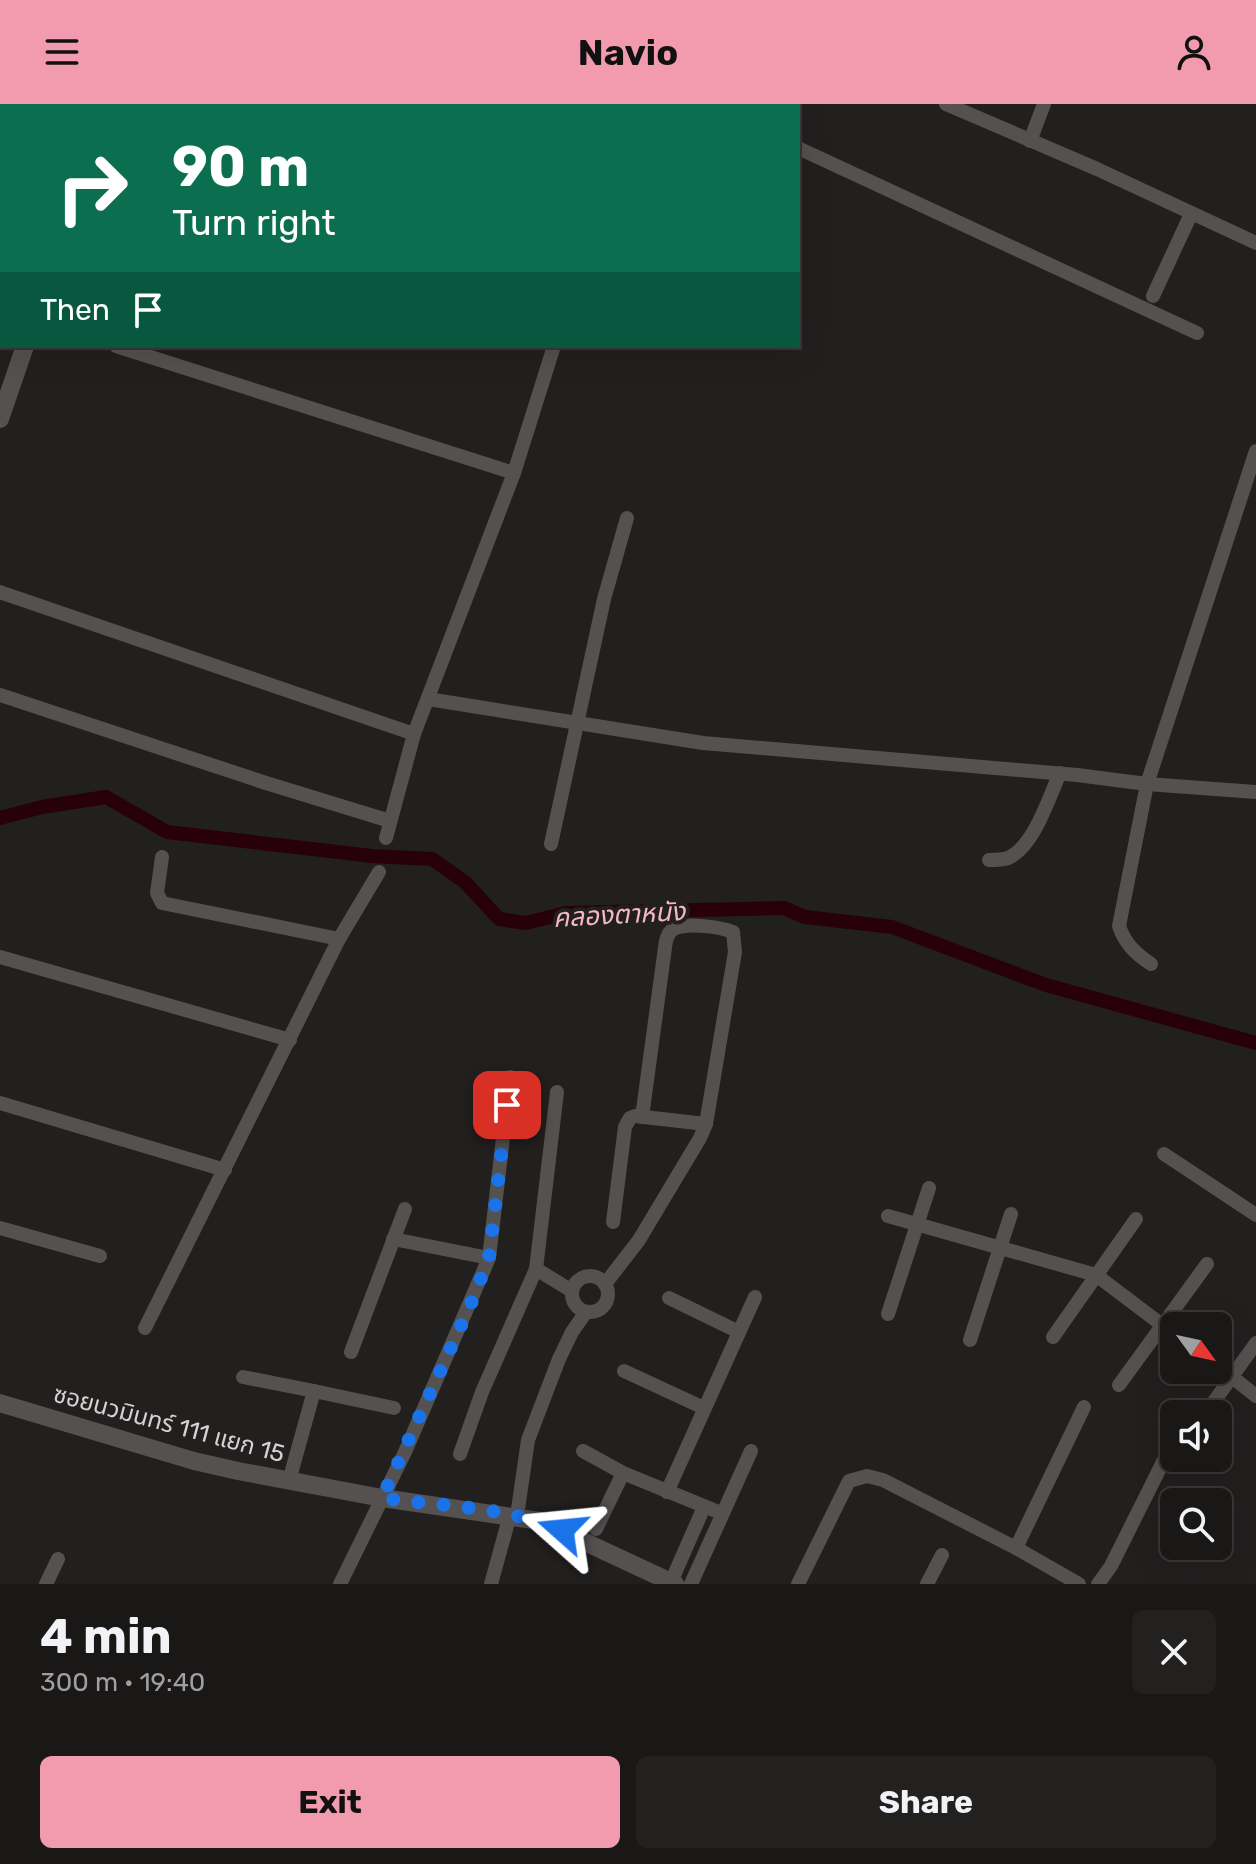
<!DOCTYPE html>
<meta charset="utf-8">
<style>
body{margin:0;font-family:Rubik,"Noto Sans Thai",sans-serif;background:#232020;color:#f1f3f6;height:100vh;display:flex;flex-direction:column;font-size:30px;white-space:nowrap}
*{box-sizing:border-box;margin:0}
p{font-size:26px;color:#9f9fa1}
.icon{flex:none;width:44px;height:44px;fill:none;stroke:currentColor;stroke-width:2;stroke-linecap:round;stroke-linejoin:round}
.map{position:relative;height:1480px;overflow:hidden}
.sheet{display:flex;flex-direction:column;background:#1a1717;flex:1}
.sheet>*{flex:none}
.banner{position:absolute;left:0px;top:0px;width:800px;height:244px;box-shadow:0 8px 32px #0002,0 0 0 2px #383636;background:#0b6e4f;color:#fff;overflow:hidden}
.needle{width:52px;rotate:123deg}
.fabs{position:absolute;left:1160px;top:1208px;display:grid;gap:16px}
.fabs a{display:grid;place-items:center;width:72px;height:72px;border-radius:12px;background:#1a1717;box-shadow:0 8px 32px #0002,0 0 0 2px #383636;font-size:40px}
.pin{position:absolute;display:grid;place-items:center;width:68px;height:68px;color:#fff;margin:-34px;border-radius:16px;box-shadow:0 4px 12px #0006}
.me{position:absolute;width:88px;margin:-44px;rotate:288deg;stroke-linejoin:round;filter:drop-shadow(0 0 6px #0008)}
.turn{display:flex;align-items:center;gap:28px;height:168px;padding:0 40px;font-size:36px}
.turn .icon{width:104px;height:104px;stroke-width:2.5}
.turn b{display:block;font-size:56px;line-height:68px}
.then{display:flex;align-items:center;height:76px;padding:0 40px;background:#0003;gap:16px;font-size:30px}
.round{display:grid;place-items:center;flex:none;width:84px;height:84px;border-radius:12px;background:#232020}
.head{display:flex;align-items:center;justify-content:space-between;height:136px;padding:0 40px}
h1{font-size:48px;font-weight:700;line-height:60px}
.primary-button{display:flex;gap:16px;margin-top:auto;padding:16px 40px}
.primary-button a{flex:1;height:92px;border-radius:12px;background:#f29aae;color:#111;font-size:32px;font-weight:700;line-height:92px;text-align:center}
.primary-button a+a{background:#232020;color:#f1f3f6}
header{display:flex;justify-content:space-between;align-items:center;height:104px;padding:0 40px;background:#f29aae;color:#111;font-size:36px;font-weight:700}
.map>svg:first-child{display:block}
</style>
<header><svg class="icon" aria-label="menu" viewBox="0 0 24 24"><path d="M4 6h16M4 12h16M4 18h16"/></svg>Navio<svg class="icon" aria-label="person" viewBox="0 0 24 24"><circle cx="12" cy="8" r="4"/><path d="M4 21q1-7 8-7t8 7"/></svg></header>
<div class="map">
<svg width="1256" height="1480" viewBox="0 0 1256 1480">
<rect width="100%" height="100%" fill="#221f1f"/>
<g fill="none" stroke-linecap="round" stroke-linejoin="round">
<path stroke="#27000b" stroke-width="14" d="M0,714L42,703L106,693L167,728L372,752L432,755L465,778L499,815L526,819L566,809L784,804L805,813L892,823L1046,881L1256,939"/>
<g stroke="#555151" stroke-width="14">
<path d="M704,0L708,2"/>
<path d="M946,0L1097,65L1256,139"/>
<path d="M633,2L634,0"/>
<path d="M1030,37L1044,0"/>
<path d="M798,44L1197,229"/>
<path d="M1153,192L1191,110"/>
<path d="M116,242L514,369"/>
<path d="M0,488L414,630"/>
<path d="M0,591L266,679L390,717"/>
<path d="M428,595L703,639L1077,671L1147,680L1256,688"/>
<path d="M386,734L414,630L514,369L554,242"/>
<path d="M551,740L604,495L627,414"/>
<path d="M162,753L157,789L162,799L339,835"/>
<path d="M989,756C995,756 1002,756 1008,754C1034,743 1049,693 1060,669"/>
<path d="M0,853L290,936"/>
<path d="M1151,860C1136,850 1125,840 1119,822L1147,680L1256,347"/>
<path d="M0,999L225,1066"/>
<path d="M1164,1050L1256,1111"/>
<path d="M888,1112L1096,1171L1174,1230"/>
<path d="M613,1118L625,1023L630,1014L635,1012L706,1020"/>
<path d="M0,1124L100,1152"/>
<path d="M393,1135L489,1154"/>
<path d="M536,1165L572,1187"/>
<circle cx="590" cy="1190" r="18"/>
<path d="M605,1180L639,1136L700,1034L706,1020L735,848L733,828C721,823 680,817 671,827C665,833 665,844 664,851L642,1013"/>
<path d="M669,1194L739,1228"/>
<path d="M888,1210L929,1084"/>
<path d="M145,1224L339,835L379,768"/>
<path d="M1053,1233L1136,1115"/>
<path d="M970,1236L1011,1110"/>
<path d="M351,1248L405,1105"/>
<path d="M1218,1262L1256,1292"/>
<path d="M624,1267L704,1304"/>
<path d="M243,1273L314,1287"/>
<path d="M1119,1281L1207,1160"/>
<path d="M1205,1310L1256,1239"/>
<path d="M583,1347L623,1369L721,1409"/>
<path d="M460,1350L482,1288L536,1165L557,988"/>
<path d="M289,1377L314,1287L394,1304"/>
<path d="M667,1388L755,1193"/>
<path d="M517,1412L528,1336L559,1255L572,1228L586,1208"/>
<path d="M596,1425L623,1369"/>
<path d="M1016,1444L1084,1303"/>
<path d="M671,1478L704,1403"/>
<path d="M46,1480L58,1455"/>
<path d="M340,1480L405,1348L489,1154L510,973"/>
<path d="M491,1480L510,1411"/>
<path d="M691,1480L751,1347"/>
<path d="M798,1480L849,1377L867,1372L883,1376L1016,1444L1079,1480"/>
<path d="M927,1480L942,1451"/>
<path d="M1098,1480L1111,1462L1168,1348"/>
</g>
<g stroke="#555151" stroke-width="18">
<path d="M106,2L107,0"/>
<path d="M0,315L25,242"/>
<path d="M0,1299L194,1357L238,1367L382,1394L540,1417L675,1480"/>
</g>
</g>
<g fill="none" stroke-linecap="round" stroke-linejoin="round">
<path stroke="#1a73e8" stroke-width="14" stroke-dasharray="0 25.2" d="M507,1001L489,1154L470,1202L382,1394C442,1402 507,1403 562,1426"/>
</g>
<g text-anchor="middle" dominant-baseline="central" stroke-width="8" stroke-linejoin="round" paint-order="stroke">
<g font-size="24" fill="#d4d2d2" stroke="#221f1f">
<text transform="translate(169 1320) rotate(15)">ซอยนวมินทร์ 111 แยก 15</text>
</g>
<g font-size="26" font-style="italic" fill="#f6b7c4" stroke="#221f1f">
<text transform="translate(619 811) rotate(-3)">คลองตาหนัง</text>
</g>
</g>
</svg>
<div class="fabs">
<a><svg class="needle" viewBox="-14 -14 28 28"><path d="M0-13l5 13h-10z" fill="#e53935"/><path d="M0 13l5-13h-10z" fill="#9f9fa1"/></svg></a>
<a><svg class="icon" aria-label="sound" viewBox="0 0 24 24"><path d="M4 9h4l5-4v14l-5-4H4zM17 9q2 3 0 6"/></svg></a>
<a><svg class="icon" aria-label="search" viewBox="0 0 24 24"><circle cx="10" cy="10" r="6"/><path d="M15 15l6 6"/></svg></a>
</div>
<div class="pin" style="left:507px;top:1001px;background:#d93025"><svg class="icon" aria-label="arrive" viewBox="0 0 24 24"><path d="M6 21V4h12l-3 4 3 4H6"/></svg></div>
<svg class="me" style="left:562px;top:1426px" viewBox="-20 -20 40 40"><path d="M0-17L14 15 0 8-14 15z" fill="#1a73e8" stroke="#fff" stroke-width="4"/></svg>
<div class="banner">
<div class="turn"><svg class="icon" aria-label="right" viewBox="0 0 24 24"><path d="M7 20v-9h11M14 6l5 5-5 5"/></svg><div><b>90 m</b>Turn right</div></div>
<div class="then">Then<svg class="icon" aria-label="arrive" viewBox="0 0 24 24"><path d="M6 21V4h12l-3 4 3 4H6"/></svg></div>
</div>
</div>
<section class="sheet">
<div class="head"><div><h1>4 min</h1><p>300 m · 19:40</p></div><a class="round"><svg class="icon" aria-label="close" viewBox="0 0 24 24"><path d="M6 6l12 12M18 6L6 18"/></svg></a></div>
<div class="primary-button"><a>Exit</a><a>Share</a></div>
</section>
